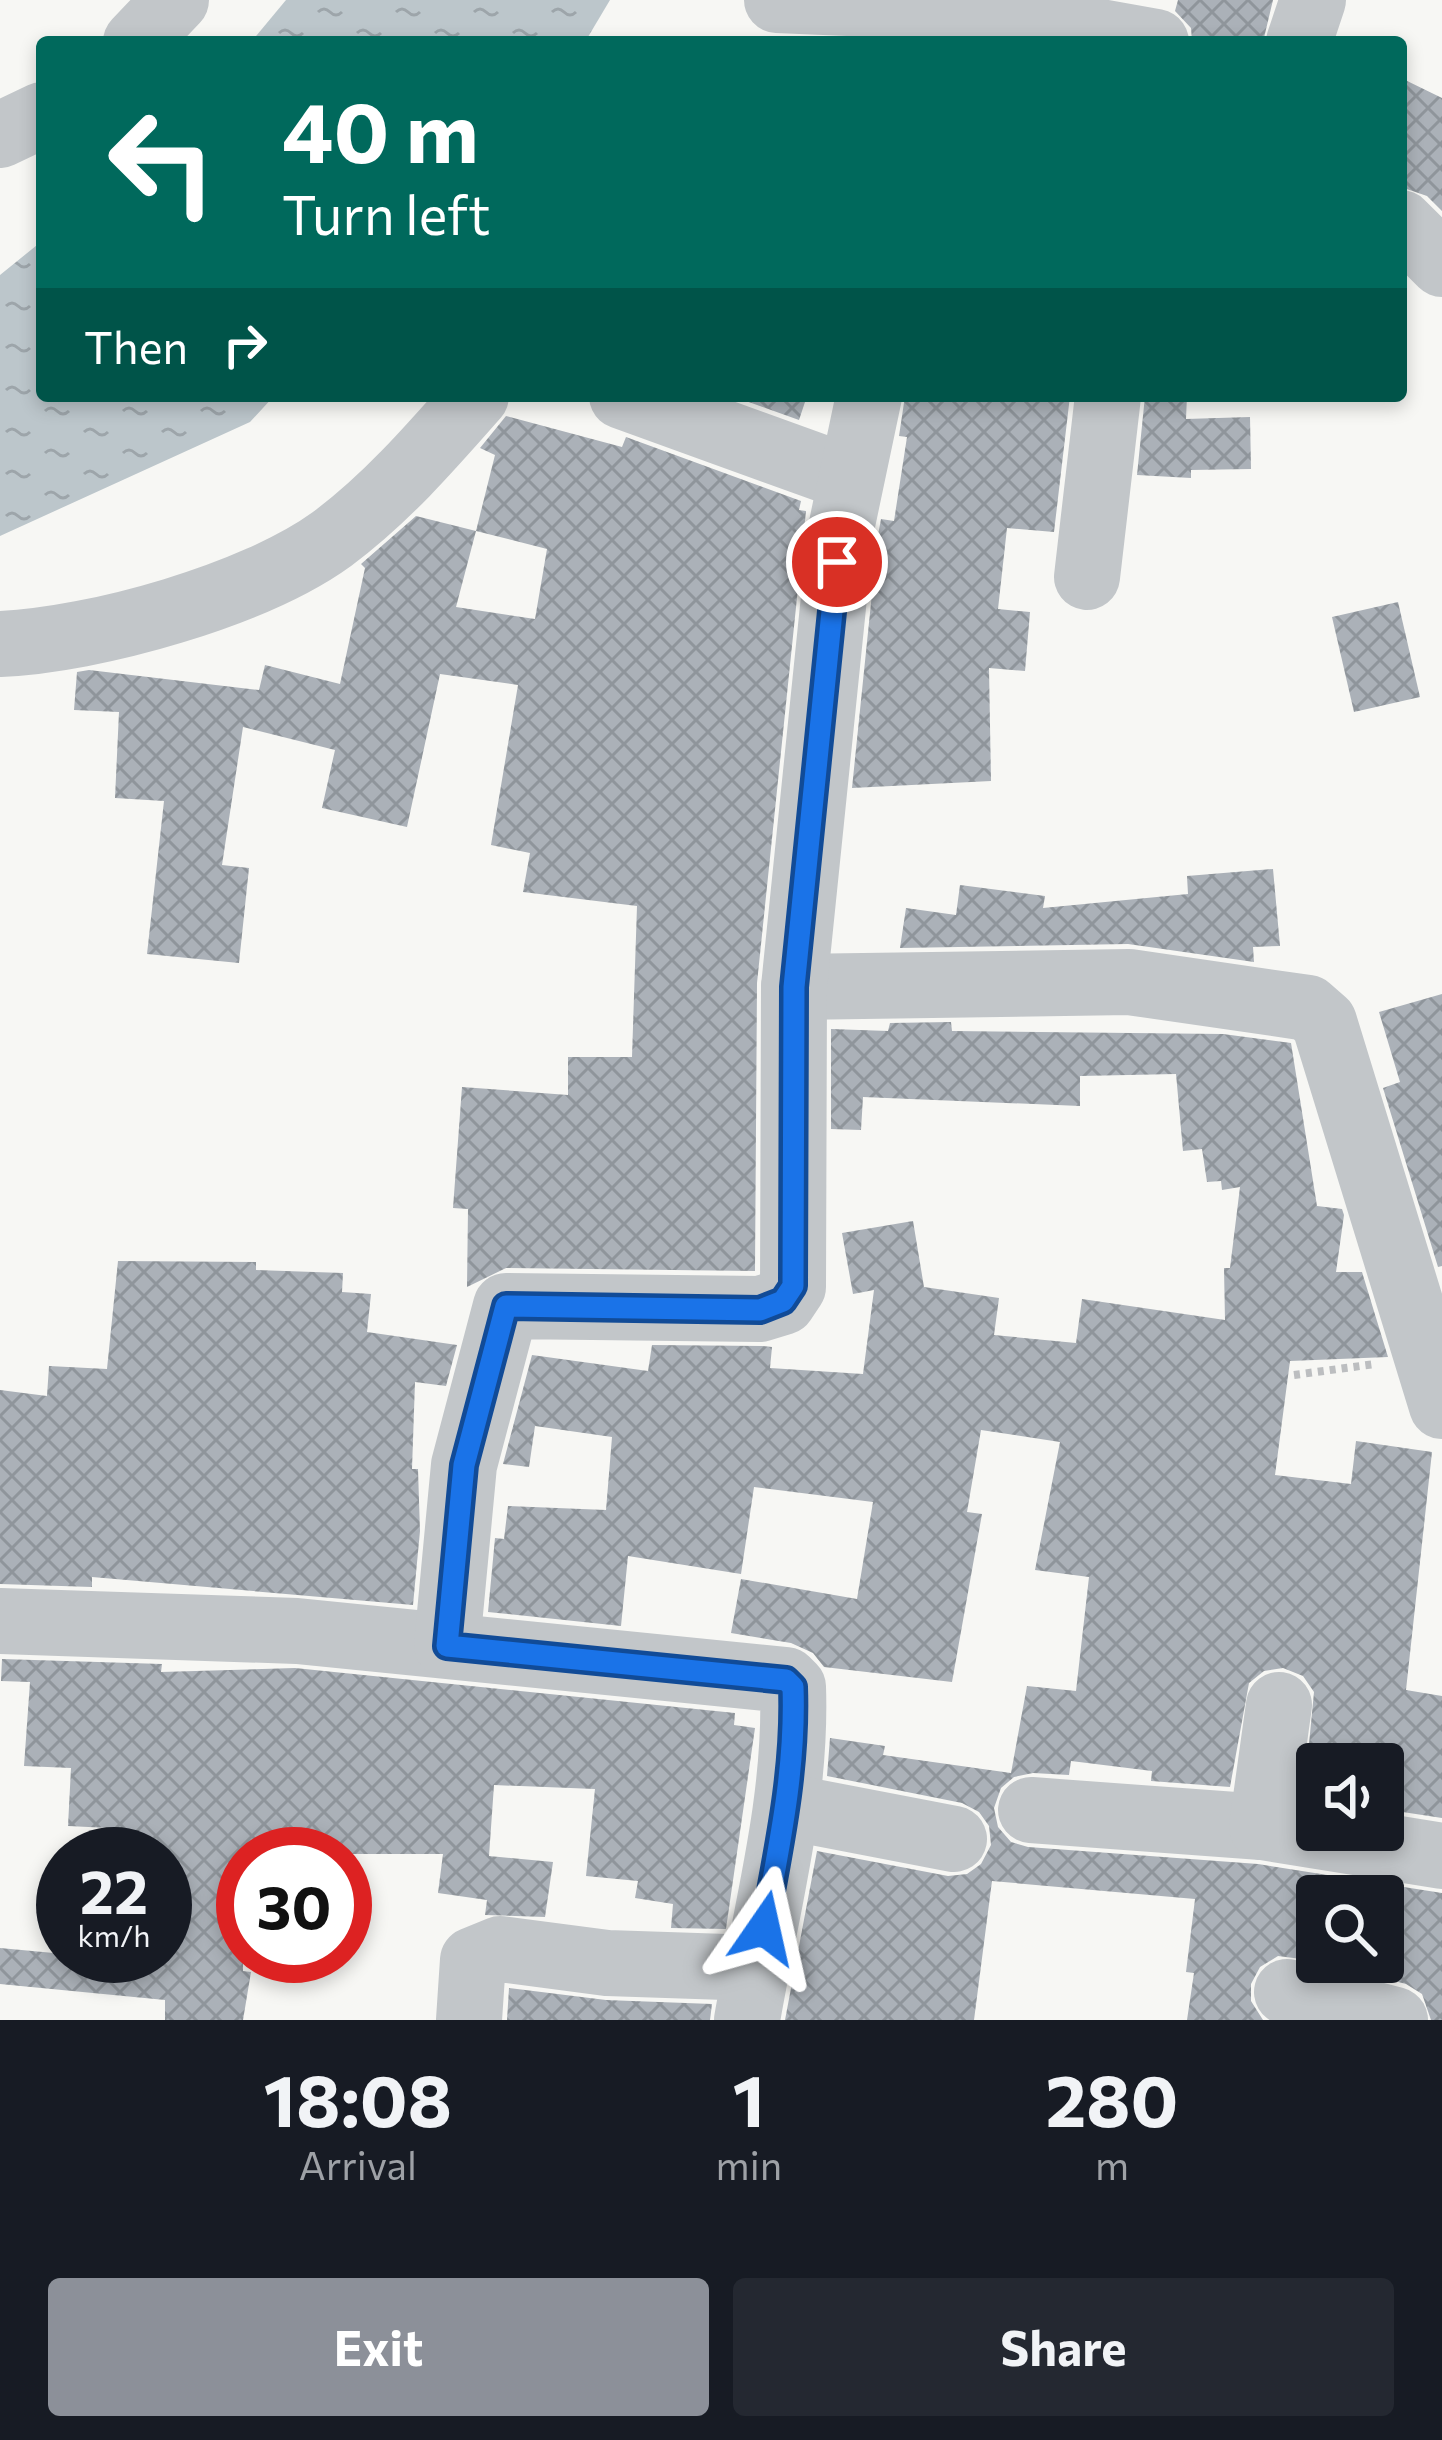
<!DOCTYPE html>
<style>
body{margin:0;font-family:Commissioner,sans-serif;background:#242831;color:#f1f3f6;height:100vh;display:flex;flex-direction:column;font-size:45px;white-space:nowrap}
*{box-sizing:border-box;margin:0}
p{font-size:39px;color:#9ea1a6}
.icon{flex:none;width:66px;height:66px;fill:none;stroke:currentColor;stroke-width:2;stroke-linecap:round;stroke-linejoin:round}
.map{position:relative;height:2020px;overflow:hidden}
.details{display:flex;flex-direction:column;background:#171b24;flex:1}
.details>*{flex:none}
.banner{position:absolute;left:36px;top:36px;width:1371px;height:366px;border-radius:12px;box-shadow:0 6px 18px #0003;background:#00695c;color:#fff;overflow:hidden}
.fabs{position:absolute;left:1296px;top:1743px;display:grid;gap:24px}
.fabs a{display:grid;place-items:center;width:108px;height:108px;border-radius:12px;background:#171b24;box-shadow:0 6px 18px #0003;font-size:60px}
.speed{position:absolute;left:36px;top:1827px;display:flex;gap:24px;font-size:60px;font-weight:700;text-align:center}
.speed>*{display:grid;place-content:center;width:156px;height:156px;border-radius:50%;background:#171b24;box-shadow:0 6px 18px #0003;line-height:1}
.speed small{font-size:30px;font-weight:400}
.speed .limit{border:18px solid #d22;background:#fff;color:#111}
.pin{position:absolute;display:grid;place-items:center;width:102px;height:102px;color:#fff;margin:-51px;border:6px solid #fff;border-radius:50%;box-shadow:0 3px 12px #0007}
.me{position:absolute;width:132px;margin:-66px;rotate:11deg;stroke-linejoin:round;filter:drop-shadow(0 0 9px #0008)}
.turn{display:flex;align-items:center;gap:42px;height:252px;padding:0 48px;font-size:54px}
.turn .icon{width:156px;height:156px;stroke-width:2.5}
.turn b{display:block;font-size:84px;line-height:102px}
.then{display:flex;align-items:center;height:114px;padding:0 48px;background:#0003;gap:24px;font-size:45px}
.eta{display:flex;justify-content:space-evenly;align-items:center;height:204px;text-align:center}
.eta b{font-size:72px;font-weight:700;line-height:84px}
.button{display:flex;gap:24px;margin-top:auto;padding:24px 48px}
.button a{flex:1;height:138px;border-radius:12px;background:#8c9099;color:#fff;font-size:48px;font-weight:700;line-height:138px;text-align:center}
.button a+a{background:#242831;color:#f1f3f6}
.map>svg:first-child{display:block}
</style>
<div class="map">
<svg width="1442" height="2020" viewBox="0 0 1442 2020">
<defs>
<pattern id="water-ripples" width="26" height="14" patternUnits="userSpaceOnUse" patternTransform="scale(3)"><rect width="26" height="14" fill="#bcc6cb"/><path d="M2 4q2-2 4 0t4 0M15 11q2-2 4 0t4 0" fill="none" stroke="#9da5aa"/></pattern>
<pattern id="building-cross-hatch" width="8" height="8" patternUnits="userSpaceOnUse" patternTransform="scale(3)"><rect width="8" height="8" fill="#abb1b8"/><path d="M0 0l8 8M0 8l8-8" fill="none" stroke="#8f959b"/></pattern>
</defs>
<rect width="100%" height="100%" fill="#f7f7f4"/>
<g fill="url(#water-ripples)">
<path d="M286,0H610L585,42H251Z"/>
<path d="M42,241V396H274L250,422L0,536V275Z"/>
</g>
<g fill="url(#building-cross-hatch)" fill-rule="evenodd">
<path d="M1178,0H1273L1263,42L1192,41L1191,28L1175,11Z"/>
<path d="M1401,78L1442,98V211L1427,196L1401,187Z"/>
<path d="M732,396H807L799,420Z"/>
<path d="M905,396H1070L1054,532L1007,528L998,609L1030,612L1025,671L989,668L991,781L852,788L878,535L881,519L894,521L907,437L899,436Z"/>
<path d="M1145,396H1187L1186,419L1250,417L1251,469L1191,470V478L1137,475Z"/>
<path d="M506,416L622,447L626,437L801,501L799,510L806,511L757,983L755,1271L506,1268L467,1287L468,1209L453,1208L462,1087L568,1095V1057H632L637,906L523,892L530,853L491,845L518,685L440,674L407,827L322,808L335,750L243,727L222,865L249,868L239,963L147,954L164,801L115,798L119,712L74,710L77,672L89,670L259,690L265,665L340,684L365,568L361,564L416,516L476,531L495,455L480,448ZM476,531L547,549L535,619L456,607Z"/>
<path d="M1398,602L1420,697L1354,712L1332,617Z"/>
<path d="M1273,869L1280,946L1253,947L1254,962L1128,944L900,948L906,908L956,915L960,885L1045,896L1043,908L1188,894L1187,876Z"/>
<path d="M1442,994V1266L1438,1267L1383,1088L1400,1082L1379,1012Z"/>
<path d="M951,1022L952,1031L1223,1034L1291,1043L1317,1206L1342,1209L1344,1215L1336,1272H1362L1388,1357L1290,1361L1275,1475L1351,1484L1356,1441L1432,1452L1406,1690L1442,1696V1818L1383,1809V1764H1317V1798L1304,1796L1314,1692L1303,1676L1283,1668L1264,1671L1249,1683L1230,1787L1151,1781L1152,1771L1071,1761L1069,1775L1033,1773L1014,1777L1001,1788L994,1808L998,1827L1011,1842L1028,1847L1258,1864L1442,1893V2020H1431L1422,1994L1406,1984L1321,1962H1383V1896H1317V1961L1278,1956L1260,1967L1251,1984V2001L1263,2020H1187L1194,1973L1186,1972L1195,1899L992,1881L974,2020H785L817,1851L948,1876L967,1874L981,1864L991,1845L989,1826L979,1812L962,1803L827,1776L830,1738L885,1746L883,1755L1011,1773L1027,1686L1076,1691L1089,1577L1035,1570L1060,1442L981,1430L967,1512L982,1514L952,1682L824,1667L813,1653L791,1643L731,1633L741,1579L857,1599L873,1502L754,1487L741,1574L628,1556L621,1626L488,1612L495,1538L504,1539L508,1506L606,1510L612,1437L535,1426L529,1467L503,1464L532,1355L648,1371L652,1345L763,1346L772,1347L770,1368L863,1374L874,1290L853,1294L842,1233L913,1221L924,1287L999,1298L994,1335L1076,1343L1082,1299L1225,1320L1224,1268H1230L1240,1187L1222,1190L1221,1181L1207,1182L1202,1149L1183,1151L1176,1074L1080,1076V1106L863,1097L861,1130L831,1129V1029L888,1031L890,1023Z"/>
<path d="M118,1261L256,1262V1270L343,1273L342,1292L371,1294L367,1332L457,1345L446,1386L415,1382L412,1469H418L420,1531L413,1605L92,1577V1587L0,1584V1390L47,1396L49,1366L107,1369Z"/>
<path d="M2,1659L162,1664L161,1672L295,1668L735,1713L734,1725L755,1728L726,1929L671,1928L673,1904L635,1898L638,1881L586,1876L595,1789L494,1785L489,1856L553,1862L545,1917L485,1915L487,1900L438,1893L443,1854H243V1971L251,1972L243,2020H165V2000L0,1984V1948L118,1959L165,1956V1854H109V1828L68,1826L71,1768L24,1766L30,1682L1,1681Z"/>
<path d="M509,1988L606,2000L712,2004L710,2020H507Z"/>
</g>
<g fill="none" stroke-linecap="round" stroke-linejoin="round">
<path stroke="#bcbec0" stroke-width="8" stroke-dasharray="6 6" stroke-linecap="butt" d="M1294,1375L1375,1364"/>
<g stroke="#c2c6c9" stroke-width="66">
<path d="M777,0L966,8L1156,42"/>
<path d="M136,42L176,0"/>
<path d="M1299,42L1313,0"/>
<path d="M0,135L42,115"/>
<path d="M1401,223L1442,264"/>
<path d="M622,396L849,478"/>
<path d="M1087,577L1108,396"/>
<path d="M0,644C95,640 255,595 332,539C386,499 432,446 476,396"/>
<path d="M794,987L1129,982L1308,1008L1324,1022L1442,1406"/>
<path d="M0,1621L297,1631L786,1680L793,1687C797,1800 766,1909 747,2020"/>
<path d="M447,1645L464,1465L506,1306L760,1309L783,1302L793,1287L794,987L841,529L869,396"/>
<path d="M788,1807L954,1839"/>
<path d="M1031,1810L1262,1827L1442,1856"/>
<path d="M1262,1827L1279,1705"/>
<path d="M1287,1992L1395,2020"/>
<path d="M469,2020L473,1960L500,1949L607,1963L756,1968"/>
</g>
</g>
<g fill="none" stroke-linecap="round" stroke-linejoin="round">
<defs>
<path id="route" d="M764,1928C779,1847 796,1769 793,1687L786,1680L447,1646L464,1465L506,1306L760,1310L783,1301L793,1286L794,987L837,562"/>
</defs>
<use href="#route" stroke="#114b97" stroke-width="30"/>
<use href="#route" stroke="#1a73e8" stroke-width="21"/>
</g>
</svg>
<div class="fabs">
<a><svg class="icon" aria-label="sound" viewBox="0 0 24 24"><path d="M4 9h4l5-4v14l-5-4H4zM17 9q2 3 0 6"/></svg></a>
<a><svg class="icon" aria-label="search" viewBox="0 0 24 24"><circle cx="10" cy="10" r="6"/><path d="M15 15l6 6"/></svg></a>
</div>
<div class="speed"><div>22<small>km/h</small></div><div class="limit">30</div></div>
<div class="pin" style="left:837px;top:562px;background:#d93025"><svg class="icon" aria-label="arrive" viewBox="0 0 24 24"><path d="M6 21V4h12l-3 4 3 4H6"/></svg></div>
<svg class="me" style="left:764px;top:1928px" viewBox="-20 -20 40 40"><path d="M0-17L14 15 0 8-14 15z" fill="#1a73e8" stroke="#fff" stroke-width="4"/></svg>
<div class="banner">
<div class="turn"><svg class="icon" aria-label="left" viewBox="0 0 24 24"><path d="M17 20v-9H6M10 6l-5 5 5 5"/></svg><div><b>40 m</b>Turn left</div></div>
<div class="then">Then<svg class="icon" aria-label="right" viewBox="0 0 24 24"><path d="M7 20v-9h11M14 6l5 5-5 5"/></svg></div>
</div>
</div>
<section class="details">
<div class="eta">
<div><b>18:08</b><p>Arrival</p></div>
<div><b>1</b><p>min</p></div>
<div><b>280</b><p>m</p></div>
</div>
<div class="button"><a>Exit</a><a>Share</a></div>
</section>
